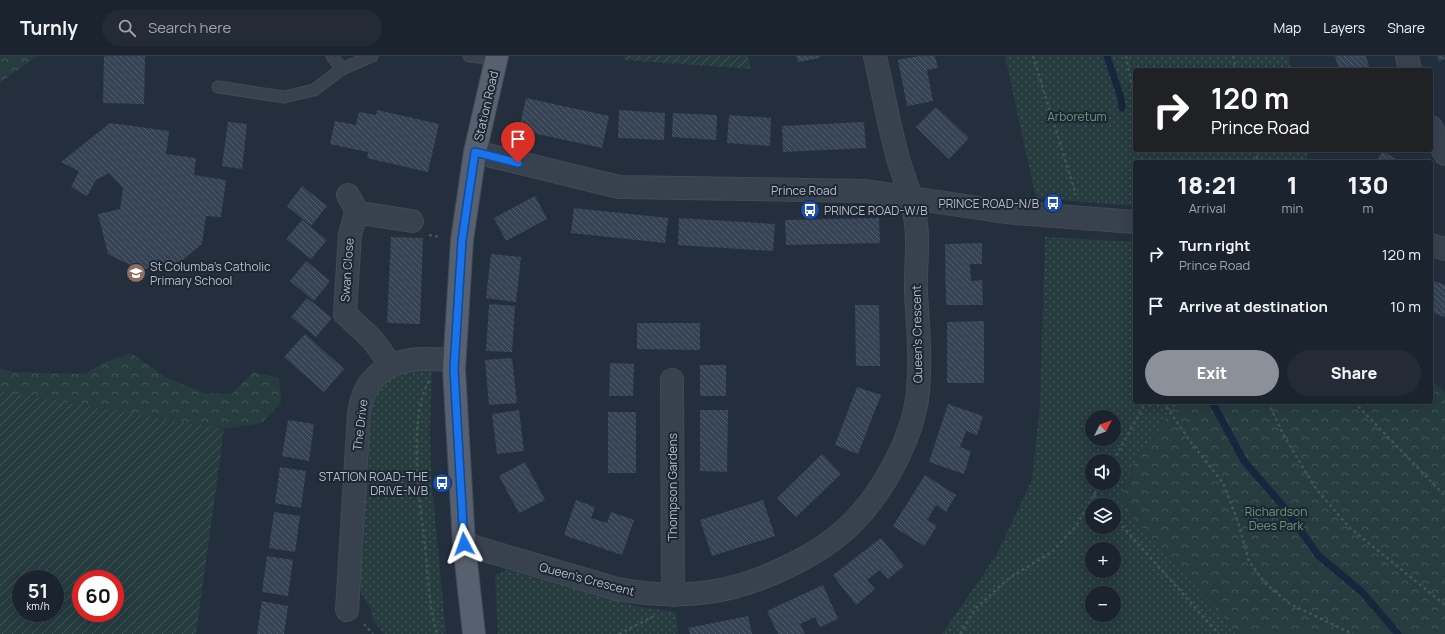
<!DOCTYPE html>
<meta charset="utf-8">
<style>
body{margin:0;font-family:Manrope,sans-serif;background:#242b36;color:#f1f3f6;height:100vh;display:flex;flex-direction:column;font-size:15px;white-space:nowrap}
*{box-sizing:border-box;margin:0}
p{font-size:13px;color:#a0a4aa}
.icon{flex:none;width:22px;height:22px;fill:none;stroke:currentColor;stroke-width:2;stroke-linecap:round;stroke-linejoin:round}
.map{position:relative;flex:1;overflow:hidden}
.drawer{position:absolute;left:1133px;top:104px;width:300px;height:244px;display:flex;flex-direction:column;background:#1b232e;border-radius:4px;box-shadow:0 4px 16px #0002,0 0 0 1px #39404a}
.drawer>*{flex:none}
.guide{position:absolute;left:1133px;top:12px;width:300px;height:84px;border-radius:4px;box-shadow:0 4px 16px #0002,0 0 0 1px #39404a;background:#202124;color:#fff;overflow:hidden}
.needle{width:26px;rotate:48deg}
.buttons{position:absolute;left:1085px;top:354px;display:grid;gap:8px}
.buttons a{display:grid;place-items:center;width:36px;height:36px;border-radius:50%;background:#1b232e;box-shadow:0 4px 16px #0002,0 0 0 1px #39404a;font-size:20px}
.speed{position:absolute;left:12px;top:514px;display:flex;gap:8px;font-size:20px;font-weight:700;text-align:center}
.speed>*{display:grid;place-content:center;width:52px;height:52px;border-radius:50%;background:#1b232e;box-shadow:0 4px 16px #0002,0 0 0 1px #39404a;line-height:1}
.speed small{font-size:10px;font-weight:400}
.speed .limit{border:6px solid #d22;background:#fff;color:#111}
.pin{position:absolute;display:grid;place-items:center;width:34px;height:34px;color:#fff;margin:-41px -17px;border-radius:50% 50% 50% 0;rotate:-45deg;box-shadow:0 0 4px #0007}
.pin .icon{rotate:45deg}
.me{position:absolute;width:44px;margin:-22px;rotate:356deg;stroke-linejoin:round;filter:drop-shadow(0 0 3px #0008)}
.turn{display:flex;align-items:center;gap:14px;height:84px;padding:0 12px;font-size:18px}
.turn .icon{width:52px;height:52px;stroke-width:2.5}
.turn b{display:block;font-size:28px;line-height:34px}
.eta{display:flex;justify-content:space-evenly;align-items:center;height:68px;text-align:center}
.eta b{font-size:24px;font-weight:800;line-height:28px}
.button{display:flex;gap:8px;margin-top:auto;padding:8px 12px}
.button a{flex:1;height:46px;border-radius:24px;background:#8c9099;color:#fff;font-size:16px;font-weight:800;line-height:46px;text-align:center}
.button a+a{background:#242b36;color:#f1f3f6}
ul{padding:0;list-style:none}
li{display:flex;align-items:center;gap:12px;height:52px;padding:0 12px}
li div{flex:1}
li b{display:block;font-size:15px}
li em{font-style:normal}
header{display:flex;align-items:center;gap:24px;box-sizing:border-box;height:56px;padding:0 20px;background:#1b232e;border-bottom:1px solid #39404a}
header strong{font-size:19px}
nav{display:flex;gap:22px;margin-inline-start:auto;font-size:14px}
.search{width:280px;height:36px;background:#242b36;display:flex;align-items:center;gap:10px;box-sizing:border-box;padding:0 14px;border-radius:22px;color:#a0a4aa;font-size:15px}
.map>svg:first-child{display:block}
</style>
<header>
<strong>Turnly</strong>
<div class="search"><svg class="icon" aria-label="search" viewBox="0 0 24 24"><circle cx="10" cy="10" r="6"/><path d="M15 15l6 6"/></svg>Search here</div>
<nav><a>Map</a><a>Layers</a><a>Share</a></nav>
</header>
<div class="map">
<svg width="1445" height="578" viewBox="0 0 1445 578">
<defs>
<pattern id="grass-dots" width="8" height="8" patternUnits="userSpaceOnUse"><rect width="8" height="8" fill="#263c3f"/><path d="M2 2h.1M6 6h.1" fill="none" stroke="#435659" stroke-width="1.8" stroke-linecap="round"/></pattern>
<pattern id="forest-crowns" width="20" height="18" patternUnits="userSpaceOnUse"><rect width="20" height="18" fill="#263c3f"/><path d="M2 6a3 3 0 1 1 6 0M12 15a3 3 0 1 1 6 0" fill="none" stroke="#435659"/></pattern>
<pattern id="garden-furrows" width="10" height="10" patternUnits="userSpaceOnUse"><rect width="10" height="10" fill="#263c3f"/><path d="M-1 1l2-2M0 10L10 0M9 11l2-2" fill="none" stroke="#435659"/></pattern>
<pattern id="building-back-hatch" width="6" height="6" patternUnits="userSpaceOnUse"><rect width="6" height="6" fill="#364354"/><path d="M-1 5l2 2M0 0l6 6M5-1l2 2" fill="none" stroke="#515c6b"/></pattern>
</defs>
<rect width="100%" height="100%" fill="#242f3e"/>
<g fill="url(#grass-dots)" fill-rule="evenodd">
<path d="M1005,0H1289L1291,14H1135V94H1306L1309,106H1135V150L1036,142Z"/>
<path d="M1045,181L1135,186V346H1431V323L1445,338V578H942L996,500L1032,424L1040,349ZM1092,361H1114V383H1092ZM1092,405H1114V427H1092ZM1092,449H1114V471H1092ZM1092,493H1114V515H1092ZM1092,537H1114V559H1092Z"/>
<path d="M432,312L430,375L431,419L446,578H384L372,562L371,553L357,530L369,353L376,335L394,315Z"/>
<path d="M507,514L640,551L676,556L678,578H498L495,519Z"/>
</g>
<g fill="url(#forest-crowns)">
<path d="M0,0H37L0,27Z"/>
<path d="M131,297L165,321L204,337L232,338L253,316L279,322L281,346L262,367L224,373L0,335V310L1,313L14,316L85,318L103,307Z"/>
<path d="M1431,323L1445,338V578H1238L1119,446L1137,400L1173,353L1184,346H1431Z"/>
</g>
<g fill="url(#garden-furrows)" fill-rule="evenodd">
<path d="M625,0H748L751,13L624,4Z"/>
<path d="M0,335L224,373L196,578H0ZM21,523H55V557H21ZM81,523H115V557H81Z"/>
</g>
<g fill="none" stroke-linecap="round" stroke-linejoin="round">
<g stroke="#17263c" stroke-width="7">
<path d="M1107,0L1121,42L1122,52"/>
<path d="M1212,346L1244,405L1284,451L1318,499L1362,536L1398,578"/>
</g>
</g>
<g fill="url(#building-back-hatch)">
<path d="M104,0H145L144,48L103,47Z"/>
<path d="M796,0H820V2L798,6Z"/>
<path d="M919,0H935L938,12L927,14L933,45L907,50L898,4Z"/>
<path d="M1335,0H1366L1370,14H1339Z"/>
<path d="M1437,0H1445V3L1439,5Z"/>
<path d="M526,42L609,60L602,92L519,74Z"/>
<path d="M936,51L969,82L949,103L916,71Z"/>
<path d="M377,54L439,68L428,116L367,102L368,96L330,88L335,65L356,69L359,56L376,59Z"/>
<path d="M619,54L665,57L664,84L618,82Z"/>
<path d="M673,57L717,59L716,84L672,81Z"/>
<path d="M729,59L771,62L770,90L727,87Z"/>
<path d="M228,66L247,68L242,113L222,110Z"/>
<path d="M864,66L866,92L783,96L782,70Z"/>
<path d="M110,67L169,75L166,98L196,102L194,119L226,124L221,161L206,160L202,188L180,206L140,214L108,198L98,158L120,153L123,132L109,117L96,124L87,140L71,131L79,115L61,106Z"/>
<path d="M1383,95L1400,106H1376Z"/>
<path d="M302,130L327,150L311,170L287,150Z"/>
<path d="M535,140L547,163L506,185L494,162Z"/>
<path d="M574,152L668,162L665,187L571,177Z"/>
<path d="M679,162L775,168L773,195L678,189Z"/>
<path d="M879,162L880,187L786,189L785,164Z"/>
<path d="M302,164L327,184L311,203L286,183Z"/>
<path d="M391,181L423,182L420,268L387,267Z"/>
<path d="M982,187V208H970L971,225L982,224L983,249H946L945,188Z"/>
<path d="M491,198L521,201L516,246L486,242Z"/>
<path d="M306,205L330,225L314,245L290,225Z"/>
<path d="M1431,224L1445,229V261L1431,256Z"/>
<path d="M307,242L332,262L316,281L291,261Z"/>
<path d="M489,248L515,250L512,296L486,295Z"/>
<path d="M855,249H879L880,310H856Z"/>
<path d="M984,265V327H947V266Z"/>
<path d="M637,267H700V294L637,293Z"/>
<path d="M305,278L344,313L324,336L284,301Z"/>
<path d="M512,302L517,347L489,349L485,304Z"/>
<path d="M610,307L634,308L633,340H609Z"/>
<rect x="700" y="309" width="26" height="31"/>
<path d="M857,331L881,339L858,398L835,389Z"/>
<path d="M948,348L983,360L977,379L966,375L960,391L971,395L964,418L929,406Z"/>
<path d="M519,354L524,395L497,398L492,358Z"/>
<path d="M700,354H728L727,416L700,415Z"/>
<rect x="608" y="356" width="28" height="61"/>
<path d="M288,364L314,368L309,405L282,400Z"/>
<path d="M822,398L841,418L796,461L777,442Z"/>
<path d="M525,406L545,444L519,457L499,420Z"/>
<path d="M280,411L306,415L301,452L275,447Z"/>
<path d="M925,419L956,439L946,456L936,449L927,464L937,470L924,490L893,470Z"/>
<path d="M576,444L595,451L591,462L607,467L611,456L634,464L622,499L564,479Z"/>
<path d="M763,444L775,480L712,500L700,464Z"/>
<path d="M274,456L300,460L295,496L269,492Z"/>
<path d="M881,482L904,510L888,523L880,514L867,524L875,533L856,549L833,519Z"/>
<path d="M267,500L293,504L288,540L262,536Z"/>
<path d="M823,529L838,563L820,571L815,561L800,568L805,578H778L767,555Z"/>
<path d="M262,545L288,550L284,578H257Z"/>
<path d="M748,560L752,578H690L688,572Z"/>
</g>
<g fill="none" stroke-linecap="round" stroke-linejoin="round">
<defs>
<g id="lane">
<path d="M332,0L342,13"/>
<path d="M469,0L496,3"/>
<path d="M218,31L284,41L314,34L342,13L372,0"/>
</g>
<g id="street">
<path d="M1407,0L1410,14"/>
<path d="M1431,71L1445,98"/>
<path d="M475,96L619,131L866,135L1005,156L1135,166"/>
<path d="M348,139L358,158"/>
<path d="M1431,189L1445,193"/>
<path d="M391,309L372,283L345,258L350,178L355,161L360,157L412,165"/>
<path d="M672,324L673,539"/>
<path d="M464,488L617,533C683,545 735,538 795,507C813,498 832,486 847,472C881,441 914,381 918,335C921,303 918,270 916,238C915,211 920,182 914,156C911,139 904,122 899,106C889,71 883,35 875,0"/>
<path d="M347,554L359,357C362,340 366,328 380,317C401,299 428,303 454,304"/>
</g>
<path id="primary" d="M474,578L464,488L454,313L462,184L475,96L497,0"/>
</defs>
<use href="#lane" stroke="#414a57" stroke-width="13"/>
<use href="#street" stroke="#414a57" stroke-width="24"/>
<use href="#primary" stroke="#414a57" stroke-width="24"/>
<g stroke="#3f5557" stroke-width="2.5" stroke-dasharray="3 3" stroke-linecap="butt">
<path d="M1033,0L1076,139"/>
<path d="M1126,0L1135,44"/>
<path d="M1233,0L1236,14"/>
<path d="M1255,94L1258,106"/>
<path d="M429,179L440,181"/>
<path d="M429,325C407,363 420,447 425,490C428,519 429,550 437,578"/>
<path d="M1163,346L1193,389L1223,427L1237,463L1249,505L1265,527L1290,548L1353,578"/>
<path d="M1268,346L1284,380L1316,433L1349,471L1445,549"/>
<path d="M1354,346L1445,440"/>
<path d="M1113,405L1146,346"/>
<path d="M1094,439L1103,449"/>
<path d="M1114,461L1219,578"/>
<path d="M364,568L373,578"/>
<path d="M619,578L654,560"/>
<path d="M960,578L975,553L1008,523L1053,495L1076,470L1101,427"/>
</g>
<use href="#lane" stroke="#38414e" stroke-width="11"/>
<use href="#street" stroke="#38414e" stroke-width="22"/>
<use href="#primary" stroke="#56606e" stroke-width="22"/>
</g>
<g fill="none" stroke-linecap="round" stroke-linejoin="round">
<defs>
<path id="route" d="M464,488L454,313L462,184L475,96L518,107"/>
</defs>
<use href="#route" stroke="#114b97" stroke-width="10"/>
<use href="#route" stroke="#1a73e8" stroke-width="7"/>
</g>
<defs>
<symbol id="bus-disc" viewBox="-11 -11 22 22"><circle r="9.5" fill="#1a4fb4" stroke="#1d2633"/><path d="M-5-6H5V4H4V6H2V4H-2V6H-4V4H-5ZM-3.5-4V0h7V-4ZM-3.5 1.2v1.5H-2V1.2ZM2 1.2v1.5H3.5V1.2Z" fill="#fff"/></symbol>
<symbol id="school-disc" viewBox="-11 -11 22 22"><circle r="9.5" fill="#8d6e63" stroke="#1d2633"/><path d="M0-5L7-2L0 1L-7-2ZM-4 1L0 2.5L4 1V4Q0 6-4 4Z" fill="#fff"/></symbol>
</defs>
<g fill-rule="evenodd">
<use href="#bus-disc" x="1042" y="136" width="22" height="22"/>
<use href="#bus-disc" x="799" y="143" width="22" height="22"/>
<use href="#school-disc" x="125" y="206" width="22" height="22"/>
<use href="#bus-disc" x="431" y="416" width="22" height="22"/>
</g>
<g text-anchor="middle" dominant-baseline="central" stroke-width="4" stroke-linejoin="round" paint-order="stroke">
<g font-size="12" fill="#b4bcc9" stroke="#1d2633">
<text transform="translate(486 50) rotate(-77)">Station Road</text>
<text x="804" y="134">Prince Road</text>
<text transform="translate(347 214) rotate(-86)">Swan Close</text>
<text transform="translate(917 278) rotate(-91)">Queen's Crescent</text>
<text transform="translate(360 369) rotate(-83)">The Drive</text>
<text transform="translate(672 431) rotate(-90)">Thompson Gardens</text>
<text transform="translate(587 523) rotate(15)">Queen's Crescent</text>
</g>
<g font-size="12" fill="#6b9a76" stroke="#1d2633">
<text x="1077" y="60">Arboretum</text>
<text x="1276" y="455">Richardson<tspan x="1276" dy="14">Dees Park</tspan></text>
</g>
<g font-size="12" fill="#b4bcc9" stroke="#1d2633" text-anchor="end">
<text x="1039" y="147">PRINCE ROAD-N/B</text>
<text x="824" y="154" text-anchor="start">PRINCE ROAD-W/B</text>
<text x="150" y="210" text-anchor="start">St Columba's Catholic<tspan x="150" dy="14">Primary School</tspan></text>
<text x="428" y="420">STATION ROAD-THE<tspan x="428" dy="14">DRIVE-N/B</tspan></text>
</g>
</g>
</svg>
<div class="buttons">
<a><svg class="needle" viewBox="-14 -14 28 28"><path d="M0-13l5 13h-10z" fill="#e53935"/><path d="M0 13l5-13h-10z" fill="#a0a4aa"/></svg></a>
<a><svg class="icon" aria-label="sound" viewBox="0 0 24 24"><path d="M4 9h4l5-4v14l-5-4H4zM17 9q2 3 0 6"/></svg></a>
<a><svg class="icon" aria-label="layers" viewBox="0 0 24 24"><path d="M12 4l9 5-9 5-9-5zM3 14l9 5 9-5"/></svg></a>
<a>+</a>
<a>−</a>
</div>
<div class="speed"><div>51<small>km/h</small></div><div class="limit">60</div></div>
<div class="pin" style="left:518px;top:107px;background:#d93025"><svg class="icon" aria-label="arrive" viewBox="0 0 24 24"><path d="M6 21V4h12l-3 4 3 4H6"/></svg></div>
<svg class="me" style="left:464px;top:488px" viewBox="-20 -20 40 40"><path d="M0-17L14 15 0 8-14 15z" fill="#1a73e8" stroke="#fff" stroke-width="4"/></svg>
<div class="guide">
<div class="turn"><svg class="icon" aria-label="right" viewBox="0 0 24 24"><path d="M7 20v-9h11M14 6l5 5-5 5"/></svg><div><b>120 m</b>Prince Road</div></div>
</div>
<section class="drawer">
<div class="eta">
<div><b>18:21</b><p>Arrival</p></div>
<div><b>1</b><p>min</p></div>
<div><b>130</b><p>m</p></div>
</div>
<ul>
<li><svg class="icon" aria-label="right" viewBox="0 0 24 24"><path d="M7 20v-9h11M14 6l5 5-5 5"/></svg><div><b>Turn right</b><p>Prince Road</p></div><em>120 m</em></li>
<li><svg class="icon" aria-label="arrive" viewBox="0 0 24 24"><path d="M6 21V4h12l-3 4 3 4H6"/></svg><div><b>Arrive at destination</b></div><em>10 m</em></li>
</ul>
<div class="button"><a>Exit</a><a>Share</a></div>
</section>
</div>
